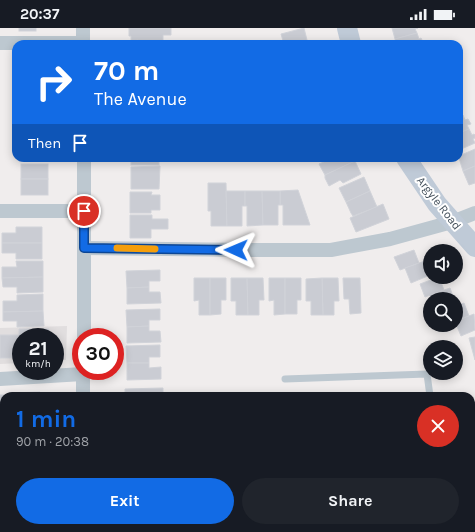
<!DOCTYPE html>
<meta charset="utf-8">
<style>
body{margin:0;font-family:Karla,sans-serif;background:#20242c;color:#f1f3f6;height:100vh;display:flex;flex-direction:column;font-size:15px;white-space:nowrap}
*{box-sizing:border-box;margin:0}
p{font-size:13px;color:#9ea1a6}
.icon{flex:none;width:22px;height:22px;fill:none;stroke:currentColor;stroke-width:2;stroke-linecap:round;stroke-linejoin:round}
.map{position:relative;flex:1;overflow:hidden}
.details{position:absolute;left:0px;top:364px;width:475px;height:140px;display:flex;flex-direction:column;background:#171b24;border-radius:12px 12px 0 0;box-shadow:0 2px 10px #0003}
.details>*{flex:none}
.banner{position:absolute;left:12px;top:12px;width:451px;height:122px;border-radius:12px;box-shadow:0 2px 10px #0003;background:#126be5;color:#fff;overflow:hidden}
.buttons{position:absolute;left:423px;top:216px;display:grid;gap:8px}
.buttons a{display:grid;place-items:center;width:40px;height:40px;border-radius:50%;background:#171b24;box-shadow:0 2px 10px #0003;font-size:20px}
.speed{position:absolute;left:12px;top:300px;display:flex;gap:8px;font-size:20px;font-weight:700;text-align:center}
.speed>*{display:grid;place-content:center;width:52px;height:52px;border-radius:50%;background:#171b24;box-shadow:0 2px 10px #0003;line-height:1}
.speed small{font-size:10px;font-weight:400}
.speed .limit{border:6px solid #d22;background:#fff;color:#111}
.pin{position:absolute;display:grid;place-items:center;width:34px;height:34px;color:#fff;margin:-17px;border:2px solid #fff;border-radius:50%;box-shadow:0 1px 4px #0007}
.me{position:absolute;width:44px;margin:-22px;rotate:271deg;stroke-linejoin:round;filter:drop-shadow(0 0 3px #0008)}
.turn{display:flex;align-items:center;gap:14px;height:84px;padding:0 16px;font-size:18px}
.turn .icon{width:52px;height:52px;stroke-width:2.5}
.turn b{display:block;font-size:28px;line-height:34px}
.then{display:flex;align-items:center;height:38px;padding:0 16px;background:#0003;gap:8px;font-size:15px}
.round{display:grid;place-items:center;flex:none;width:42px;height:42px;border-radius:21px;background:#20242c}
.head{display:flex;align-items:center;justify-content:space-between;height:68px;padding:0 16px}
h1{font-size:24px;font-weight:700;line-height:30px;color:#126be5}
.primary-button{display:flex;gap:8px;margin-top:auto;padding:8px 16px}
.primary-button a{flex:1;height:46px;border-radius:24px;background:#126be5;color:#fff;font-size:16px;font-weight:700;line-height:46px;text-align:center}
.primary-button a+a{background:#20242c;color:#f1f3f6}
.status{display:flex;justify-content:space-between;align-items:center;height:28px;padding:0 20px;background:#171b24;direction:ltr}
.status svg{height:11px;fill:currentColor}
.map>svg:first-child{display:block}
</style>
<div class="status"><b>20:37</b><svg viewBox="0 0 49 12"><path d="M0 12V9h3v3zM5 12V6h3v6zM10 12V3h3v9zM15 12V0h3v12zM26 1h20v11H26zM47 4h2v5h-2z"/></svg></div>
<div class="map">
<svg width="475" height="504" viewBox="0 0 475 504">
<rect width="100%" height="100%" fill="#f0eded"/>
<path fill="#e1dedf" d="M67,298L66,332L55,333V309H21V335L0,336V300Z"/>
<g fill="#caccd3" stroke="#d1d3d9">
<rect x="19" y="0" width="17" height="3"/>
<path d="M129,0H171V7H163V16H138V12L131,13V8H129Z"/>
<path d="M304,0L308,16H284L281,6Z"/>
<path d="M392,0H418L415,1L417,5L395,11Z"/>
<path d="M417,5L419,11L421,10L423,14L420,15V16H396L395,11Z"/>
<path d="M463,87L465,92L468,91L471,96L467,97L469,101L459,105V89Z"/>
<path d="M469,101L472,107L474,106L475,107V110L473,111L475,115L459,122V105Z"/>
<path d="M475,121V138L463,143L459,130V128Z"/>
<rect x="131" y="130" width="28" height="7"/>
<path d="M325,130H353L355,133L325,147L319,136L326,133Z"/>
<path d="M355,133L361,146L343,155L340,152L329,158L325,150V147Z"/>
<rect x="21" y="136" width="27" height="15"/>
<path d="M160,138L159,161H131V139Z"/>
<path d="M475,138V155L469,157L463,143Z"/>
<path d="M364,149L370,163L346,174L339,160Z"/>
<rect x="21" y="151" width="27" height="16"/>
<path d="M208,155H226L227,198H211V183H208Z"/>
<path d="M298,162L310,197H283V177H280V163Z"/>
<path d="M226,163H245V178H242V198H227Z"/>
<path d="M245,163H262L263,197L247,198V178H245Z"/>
<path d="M262,163H280V177H278V197H263Z"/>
<path d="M370,163L377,179L353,188L351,185L346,174Z"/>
<path d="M130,164H152L151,167H160V182H151V185H130Z"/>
<path d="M383,176L389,191L356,204L350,190Z"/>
<path d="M130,187H152V191H168V201H151V210H130Z"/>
<path d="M16,199H42V215H2V205H16Z"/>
<path d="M2,215H42V231H16V225H2Z"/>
<path d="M414,222L419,235L400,242L394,229Z"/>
<path d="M16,233H43V249L2,250V239H17Z"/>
<path d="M425,233L430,247L411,255L405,240Z"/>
<path d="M160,242V253H149V259L127,260L126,243Z"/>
<path d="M43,249V264L17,265V259H3L2,250Z"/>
<path d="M439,249L444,262L425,269L420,256Z"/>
<path d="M194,250H210V287H199V272L194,273Z"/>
<path d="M210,250H226V272H221V286L210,287Z"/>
<path d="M231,250H247L248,287H236V273H231Z"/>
<path d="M247,250H263L264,272H259V287H248Z"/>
<path d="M269,250H285V286L274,287V272L269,273Z"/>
<path d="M285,250H301V272H297V286H285Z"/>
<path d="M322,250H338L339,273H334V287H323Z"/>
<path d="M322,250L323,287H311V273H306V251Z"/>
<path d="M343,250H360L361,285L350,286L349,271H344Z"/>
<path d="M149,259V264H160L161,275L127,276V260Z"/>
<path d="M450,260L454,271H431L430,267Z"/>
<path d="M43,266V283L3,284V273H17V267Z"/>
<path d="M464,275L469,288L456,293V278Z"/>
<path d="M160,281V292H149V298L127,299L126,282Z"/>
<path d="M43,283L44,298L17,299V293H3V284Z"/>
<path d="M474,286L475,302L461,308L456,296V293Z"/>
<path d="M149,298V303H160L161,314L127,315V299Z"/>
<path d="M19,301H49V309H21V330H0V307H19Z"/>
<path d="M475,309V332L469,310Z"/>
<path d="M160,317V329H149V335H127L126,318Z"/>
<path d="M127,335H149V340L161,339V351L127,352Z"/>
<path d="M163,360V368H125V361Z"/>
<path d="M40,364V368H4V386H0V367H10V365Z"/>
<rect x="6" y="500" width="36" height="4"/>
<rect x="122" y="500" width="26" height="4"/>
<path d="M276,500H312L276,502Z"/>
<path d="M312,500V504H276V502Z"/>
<path d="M380,500L406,501V504H380Z"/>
</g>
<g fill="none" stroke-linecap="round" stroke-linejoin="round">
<path stroke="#bdc8d0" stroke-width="7" d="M285,351L427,346L430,368"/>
<g stroke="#bdc8d0" stroke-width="14">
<path d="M83,0V16"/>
<path d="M0,15H83"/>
<path d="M0,183H84"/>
<path d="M84,220L251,222H331L390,211L452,194L475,185"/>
<path d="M84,309V130"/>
<path d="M0,351L83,346"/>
<path d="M83,368V343"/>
<path d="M84,500V504"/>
<path d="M353,500V504"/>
</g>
<g stroke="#bfcad7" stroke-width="20">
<path d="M347,0L351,16"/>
<path d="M406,130L437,176L475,219"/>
</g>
</g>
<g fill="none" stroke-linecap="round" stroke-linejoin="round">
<defs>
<path id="route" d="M84,183V220L236,222"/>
</defs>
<use href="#route" stroke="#0c4695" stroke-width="10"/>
<use href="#route" stroke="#126be5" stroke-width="7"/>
<path stroke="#f59e0b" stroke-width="7" d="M117,220L155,221"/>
</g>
<g text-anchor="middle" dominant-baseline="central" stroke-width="4" stroke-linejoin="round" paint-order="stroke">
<g font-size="12" fill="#45515c" stroke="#fff">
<text transform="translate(439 175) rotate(52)">Argyle Road</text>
</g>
</g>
</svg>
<div class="buttons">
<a><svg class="icon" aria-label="sound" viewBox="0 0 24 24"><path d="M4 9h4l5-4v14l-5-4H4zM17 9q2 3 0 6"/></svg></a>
<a><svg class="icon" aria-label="search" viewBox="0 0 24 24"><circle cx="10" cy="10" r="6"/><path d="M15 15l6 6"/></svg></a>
<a><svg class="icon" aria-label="layers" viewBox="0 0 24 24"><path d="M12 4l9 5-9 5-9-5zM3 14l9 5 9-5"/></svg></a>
</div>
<div class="speed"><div>21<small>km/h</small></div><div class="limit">30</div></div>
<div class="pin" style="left:84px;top:183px;background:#d93025"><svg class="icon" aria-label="arrive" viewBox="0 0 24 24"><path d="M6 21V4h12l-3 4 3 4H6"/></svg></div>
<svg class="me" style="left:236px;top:222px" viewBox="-20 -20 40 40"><path d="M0-17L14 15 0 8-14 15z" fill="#126be5" stroke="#fff" stroke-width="4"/></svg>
<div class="banner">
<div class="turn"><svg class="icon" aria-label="right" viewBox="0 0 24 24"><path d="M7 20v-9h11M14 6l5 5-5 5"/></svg><div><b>70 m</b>The Avenue</div></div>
<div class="then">Then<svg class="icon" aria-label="arrive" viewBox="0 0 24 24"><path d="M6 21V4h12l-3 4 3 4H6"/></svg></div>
</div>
<section class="details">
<div class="head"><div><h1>1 min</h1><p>90 m · 20:38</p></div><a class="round" style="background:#d93025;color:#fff"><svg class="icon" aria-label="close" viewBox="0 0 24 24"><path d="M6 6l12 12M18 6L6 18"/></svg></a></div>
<div class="primary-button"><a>Exit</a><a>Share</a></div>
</section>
</div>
